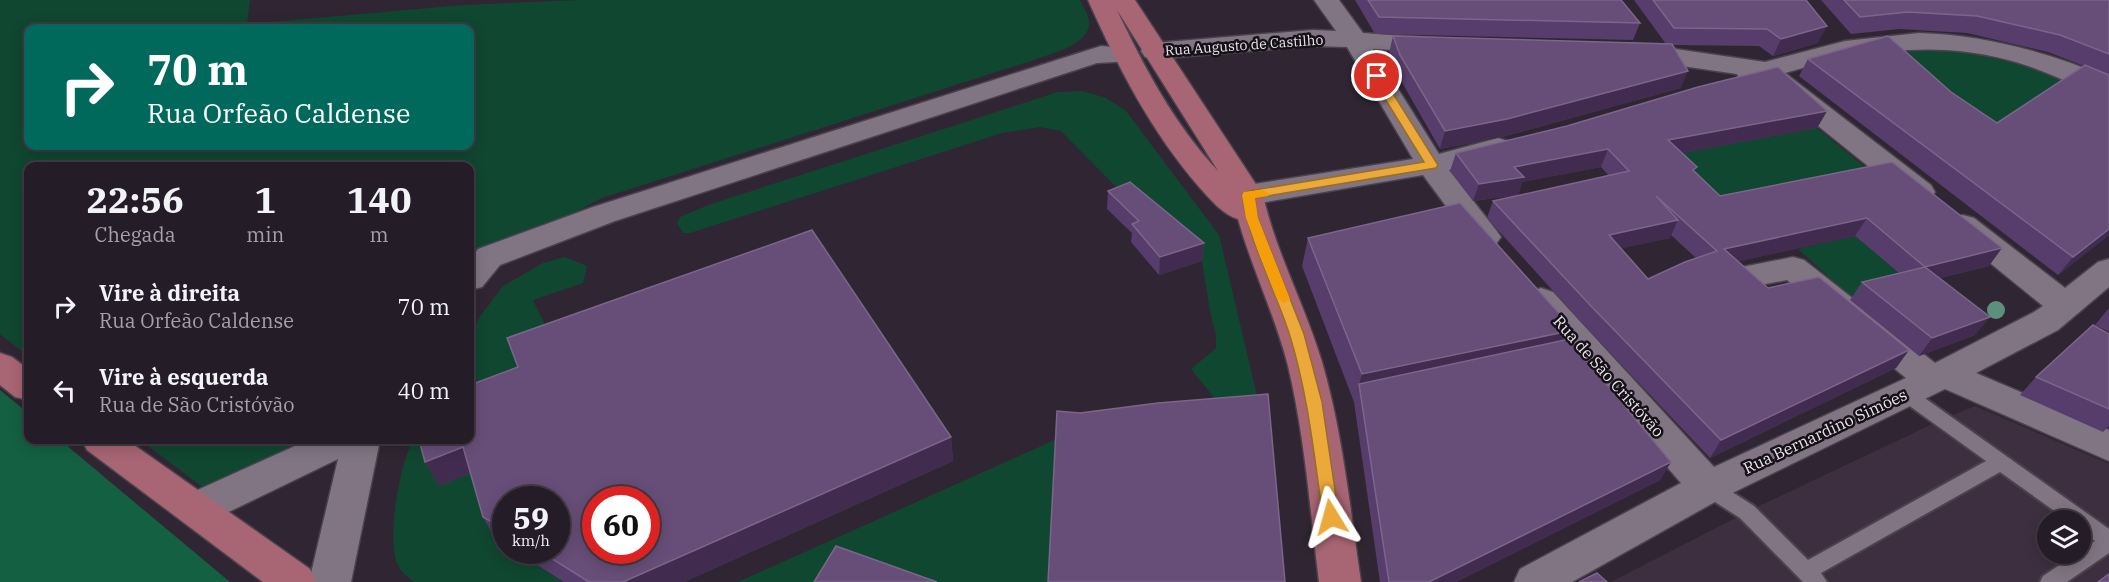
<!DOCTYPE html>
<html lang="pt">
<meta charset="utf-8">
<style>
body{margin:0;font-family:"IBM Plex Serif",serif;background:#2c252e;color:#f1f3f6;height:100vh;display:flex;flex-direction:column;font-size:22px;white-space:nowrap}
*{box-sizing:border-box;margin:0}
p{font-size:20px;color:#a3a1a7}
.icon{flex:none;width:33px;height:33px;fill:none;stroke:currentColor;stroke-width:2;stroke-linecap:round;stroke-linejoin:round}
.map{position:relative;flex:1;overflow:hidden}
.side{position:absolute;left:24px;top:162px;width:450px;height:282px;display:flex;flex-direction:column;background:#241c26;border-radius:12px;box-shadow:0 3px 15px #0003,0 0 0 2px #413a43}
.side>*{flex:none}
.hud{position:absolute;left:24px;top:24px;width:450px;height:126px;border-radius:12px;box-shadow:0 3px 15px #0003,0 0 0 2px #413a43;background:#00695c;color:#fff;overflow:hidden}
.tools{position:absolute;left:2037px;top:510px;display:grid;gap:12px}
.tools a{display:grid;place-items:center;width:54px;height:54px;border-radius:50%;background:#241c26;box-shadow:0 3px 15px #0003,0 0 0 2px #413a43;font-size:30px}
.speed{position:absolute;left:492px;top:486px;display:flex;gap:12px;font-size:30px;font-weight:700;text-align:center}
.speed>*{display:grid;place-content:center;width:78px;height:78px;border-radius:50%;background:#241c26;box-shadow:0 3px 15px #0003,0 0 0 2px #413a43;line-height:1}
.speed small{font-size:15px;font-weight:400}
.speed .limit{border:9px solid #d22;background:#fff;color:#111}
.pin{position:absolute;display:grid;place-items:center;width:51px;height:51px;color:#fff;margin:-26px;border:3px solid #fff;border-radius:50%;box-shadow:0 2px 6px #0007}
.me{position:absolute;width:66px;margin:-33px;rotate:352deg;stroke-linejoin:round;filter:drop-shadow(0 0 4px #0008)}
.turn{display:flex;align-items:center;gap:21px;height:126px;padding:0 24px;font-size:27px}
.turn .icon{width:78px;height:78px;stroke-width:2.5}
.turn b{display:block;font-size:42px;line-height:51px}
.eta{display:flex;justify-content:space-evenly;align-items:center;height:102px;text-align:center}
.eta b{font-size:36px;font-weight:700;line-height:42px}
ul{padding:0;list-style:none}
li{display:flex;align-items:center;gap:18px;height:84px;padding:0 24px}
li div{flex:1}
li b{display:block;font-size:22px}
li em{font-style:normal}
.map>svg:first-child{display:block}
</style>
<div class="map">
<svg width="2109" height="582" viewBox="0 0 2109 582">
<rect width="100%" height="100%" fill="#302633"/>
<path fill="#3d2f40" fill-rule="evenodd" d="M1975,406L2109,464V582H1611L1747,512L1941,420ZM2048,520H2080V554H2048Z"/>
<g fill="#104731" fill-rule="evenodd">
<path d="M0,0H250L247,24L463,5L582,0H1080C1083,6 1089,15 1089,22C1091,44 1050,54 1034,60L602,198L489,257L470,279V166H28V356L0,334ZM28,28H470V146H28Z"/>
<path d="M1915,51C1930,51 1946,50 1962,52C2000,56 2038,69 2073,83L1985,141L1878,53Z"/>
<path d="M1082,91L1106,98L1126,111L1219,235L1263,421L1235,423L1191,369L1216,348V335L1210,311L1202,261L1129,200L1061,131L1040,127L1002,133L690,233H683L677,223L680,217L711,204L1058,92Z"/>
<path d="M1817,128L1881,180L1711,214L1660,157Z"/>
<path d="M1855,236L1913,285L1853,299L1798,249Z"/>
<path d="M565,257L587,266L583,283L533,300L556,348L529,391L470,413V335L481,315L503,286L543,263Z"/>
<path d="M1057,439L1050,582H738Z"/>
<path d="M140,440H341L212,494Z"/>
<path d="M413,440H427L476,471L497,540L505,546L506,550L513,551L564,582H414C409,578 403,573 400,569C384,545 400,464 413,440Z"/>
</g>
<path fill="#146042" d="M0,390L28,413V440H60L230,582H0Z"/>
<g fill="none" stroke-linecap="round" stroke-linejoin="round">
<defs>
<path id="lane" d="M1906,387L1912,389L2109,529V553L2067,582H2040L2043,576L2076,554H2080V550L2095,541L2080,530V520H2067L2000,472L1821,573L1827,582H1803L1740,518L1701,493L1698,487L1701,481L1708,479L1715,481L1754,506L1808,560L1986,461L1900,399L1897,394L1900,389Z"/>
<g id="street">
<path d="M1314,0H1339L1363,33L1445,39L1449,44L1445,49L1436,52L1373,49L1439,154L1498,138L1508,141L1512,147L1508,153L1449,170L1496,230L1501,237L1496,244L1485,247L1474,244L1423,175L1248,205L1237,202L1233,195L1237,188L1248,185L1413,159L1347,47L1313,46L1154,59L1145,57L1141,51L1145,45L1154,43L1313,30L1336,31Z"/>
<path d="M1919,33C1985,35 2048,52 2109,78V96C2078,89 2049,72 2019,63C1940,39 1863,50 1785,73L1931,185L1935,192L1931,199L1920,202L1909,199L1761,80L1750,83L1741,81L1737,74L1634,59L1625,57L1621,51L1625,45L1634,43L1765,62L1845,41Z"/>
<path d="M1101,46L1133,49L1137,55L1133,61L1097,63L615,221L500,265L482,287L470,290V259L478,249L593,207Z"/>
<path d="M1963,215L1974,218L2065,288L2098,262L2109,259V287L2058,330L1976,373L2109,430V461L1945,389L1722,498L1572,582H1514L1520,569L1681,483L1529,308L1524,300L1529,292L1541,288L1553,292L1714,467L1906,378L1787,280L1744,288L1732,285L1728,277L1732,269L1793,257L1804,260L1935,363L2034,312L2043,306L1952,232L1947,225L1952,218Z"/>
<path d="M308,440H380L351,582H309L338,459L210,521L196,525L182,521L176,509L182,497Z"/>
</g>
<g id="primary">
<path d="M1088,0H1135L1263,195C1276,253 1305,305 1322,362C1343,434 1350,509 1361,582H1319C1310,510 1305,437 1288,366C1275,315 1252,269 1238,219C1223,215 1210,199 1200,188C1151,132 1118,67 1088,0ZM1117,10L1218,171C1174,124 1144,67 1117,10Z"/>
<path d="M0,353L12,357L28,369V400L15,397L0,385Z"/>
<path d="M82,440H127L310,569L316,582H263L87,450Z"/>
</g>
</defs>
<use href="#lane" stroke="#4a424c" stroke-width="4"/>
<use href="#street" stroke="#4a424c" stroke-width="3"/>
<use href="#primary" stroke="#4a424c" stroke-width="3"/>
<use href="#lane" fill="#817584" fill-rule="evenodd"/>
<use href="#street" fill="#817584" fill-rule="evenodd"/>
<use href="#primary" fill="#a86573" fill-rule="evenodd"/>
</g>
<circle fill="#5d907c" cx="1996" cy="310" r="9"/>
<g fill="#573d6b" fill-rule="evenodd">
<path d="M1355,0H1621L1640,23L1633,40L1375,34Z"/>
<path d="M1634,0H1806L1818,43L1773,56L1759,46L1673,45L1681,88L1502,137L1440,149L1396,72L1389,53L1393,36L1666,44Z"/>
<path d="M1821,0H2109V235L2058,275L1799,76L1808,59L1951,92L1997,123L2084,66L2048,52L1967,33L1899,29L1851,34Z"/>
<path d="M1827,111L1817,128L1682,153L1695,172L1720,196L1892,162L1989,266L1940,278L1975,335L1919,356L1850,300L1862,282L1899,273L1855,236L1738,261L1768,288L1909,350L1896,368L1710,458L1583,324L1487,218L1493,201L1609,176L1601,167L1522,182L1518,195L1473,201L1450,171L1456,153ZM1671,235L1696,258L1648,279L1621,248L1670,238Z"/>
<path d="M1108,191L1204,243L1202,261L1159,275L1131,242L1132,233L1107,209Z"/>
<path d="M1308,238L1574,330L1569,339L1671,462L1660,480L1456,582H1380L1354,402L1302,266Z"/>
<path d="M2109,308V332L2095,325Z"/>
<path d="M2109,334V426L2103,432L2020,395L2036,377Z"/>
<path d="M518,367L951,437L953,461L684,582H564L513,550H556L506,500V546L496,540L483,517L471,473L439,486L425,462Z"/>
</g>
<g fill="#412c4f">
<path d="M1827,26L1818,43L1773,56L1781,39Z"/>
<path d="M1688,71L1681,88L1502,137L1440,149L1445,131Z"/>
<path d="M1827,111L1817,128L1660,157L1668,140Z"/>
<path d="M1608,149L1601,167L1522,182L1518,195L1473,201L1479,184L1514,167Z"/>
<path d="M1867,218L1855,236L1714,267L1724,249Z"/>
<path d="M1678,220L1670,238L1601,253L1609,235Z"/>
<path d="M2109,229V235L2058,275L2073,257Z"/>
<path d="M1204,243L1202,261L1159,275L1160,257Z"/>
<path d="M2002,248L1989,266L1913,285L1925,267Z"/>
<path d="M1990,317L1975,335L1919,356L1932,338Z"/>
<path d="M1574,330L1561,357L1359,384L1354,402L1362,374Z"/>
<path d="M1909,350L1896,368L1710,458L1721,440Z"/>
<path d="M951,437L953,461L684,582H623Z"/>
<path d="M463,447L476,471L439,486L425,462Z"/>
<path d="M1671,462L1660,480L1456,582H1429Z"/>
</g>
<g fill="#674e78" stroke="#7b668a" stroke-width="1.5" fill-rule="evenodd">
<path d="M1368,0H1621L1640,23L1379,17Z"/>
<path d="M1653,0H1806L1827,26L1781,39L1767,29L1674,28Z"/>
<path d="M1844,0H2109V54L2060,35L1977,16L1908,12L1860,17Z"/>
<path d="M1393,36L1672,44L1688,71L1507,119L1445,131L1400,55Z"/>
<path d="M1888,36L1951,92L1997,123L2085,65L2109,75V229L2073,257L1808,59Z"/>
<path d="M1778,67L1827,111L1668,140L1697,167L1693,170L1720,196L1892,162L2002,248L1925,267L1867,218L1724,249L1768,288L1819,277L1909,350L1721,440L1591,306L1493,201L1629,171L1608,149L1514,167L1524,177L1479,184L1456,153L1567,126L1698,87ZM1656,196L1717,251L1685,262L1648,279L1609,235L1678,220Z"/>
<path d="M1130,182L1204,243L1160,257L1132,224L1139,221L1108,191Z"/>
<path d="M1460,203L1574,330L1362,374L1308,238Z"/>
<path d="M812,230L951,437L623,582H589L538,550H556V500H506V530L483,517L463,447L425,462L419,440H470V385L518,367L507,338ZM596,500H646V550H596Z"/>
<path d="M1925,267L1990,317L1932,338L1862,282Z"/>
<path d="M2093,325L2109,334V409L2036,377Z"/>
<path d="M1569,339L1671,462L1429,582H1389L1359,384Z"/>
<path d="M1268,394L1285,582H1048L1057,411L1080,413L1158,403Z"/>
<path d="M836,546L937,582H814Z"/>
<path d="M1597,573L1607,582H1579Z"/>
<path d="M2109,574V582H2098Z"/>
</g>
<path fill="#eba93a" stroke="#996e26" stroke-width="1.5" d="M1377,73L1382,76L1438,165L1436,168L1255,198L1258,218L1304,334L1322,402L1339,517L1337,522L1331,524L1325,522L1323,517C1314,456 1308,393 1289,333C1274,287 1249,243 1242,195L1248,191L1424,162L1371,76Z"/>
<path fill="#f59e0b" d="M1263,190L1270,194L1268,196L1255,198L1258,218L1290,299L1284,303L1277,299L1246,218L1242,195L1244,192Z"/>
<g text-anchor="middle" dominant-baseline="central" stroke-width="5" stroke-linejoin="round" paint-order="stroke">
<g font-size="14" fill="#e9e3eb" stroke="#151117">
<text transform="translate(1244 45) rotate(-4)">Rua Augusto de Castilho</text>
</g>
<g font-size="16" fill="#e9e3eb" stroke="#151117">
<text transform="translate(1609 376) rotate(48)">Rua de São Cristóvão</text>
<text transform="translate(1825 431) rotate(-25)">Rua Bernardino Simões</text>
</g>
</g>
</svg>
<div class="tools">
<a><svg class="icon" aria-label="layers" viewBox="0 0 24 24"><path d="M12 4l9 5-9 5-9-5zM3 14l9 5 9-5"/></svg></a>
</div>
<div class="speed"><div>59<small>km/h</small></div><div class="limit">60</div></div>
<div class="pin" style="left:1377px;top:76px;background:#d93025"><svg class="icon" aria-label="arrive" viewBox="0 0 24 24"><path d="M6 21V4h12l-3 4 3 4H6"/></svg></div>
<svg class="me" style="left:1331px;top:517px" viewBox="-20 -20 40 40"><path d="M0-17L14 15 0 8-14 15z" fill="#eba93a" stroke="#fff" stroke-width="4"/></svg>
<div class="hud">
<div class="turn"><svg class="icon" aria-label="right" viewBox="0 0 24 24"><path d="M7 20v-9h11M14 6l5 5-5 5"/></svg><div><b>70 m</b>Rua Orfeão Caldense</div></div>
</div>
<section class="side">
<div class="eta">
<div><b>22:56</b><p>Chegada</p></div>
<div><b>1</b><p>min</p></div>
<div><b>140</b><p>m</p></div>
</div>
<ul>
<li><svg class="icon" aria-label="right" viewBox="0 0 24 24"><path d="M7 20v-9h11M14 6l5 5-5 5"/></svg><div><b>Vire à direita</b><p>Rua Orfeão Caldense</p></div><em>70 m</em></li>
<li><svg class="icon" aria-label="left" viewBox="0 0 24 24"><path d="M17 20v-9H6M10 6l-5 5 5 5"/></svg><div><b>Vire à esquerda</b><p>Rua de São Cristóvão</p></div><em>40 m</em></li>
</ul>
</section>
</div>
